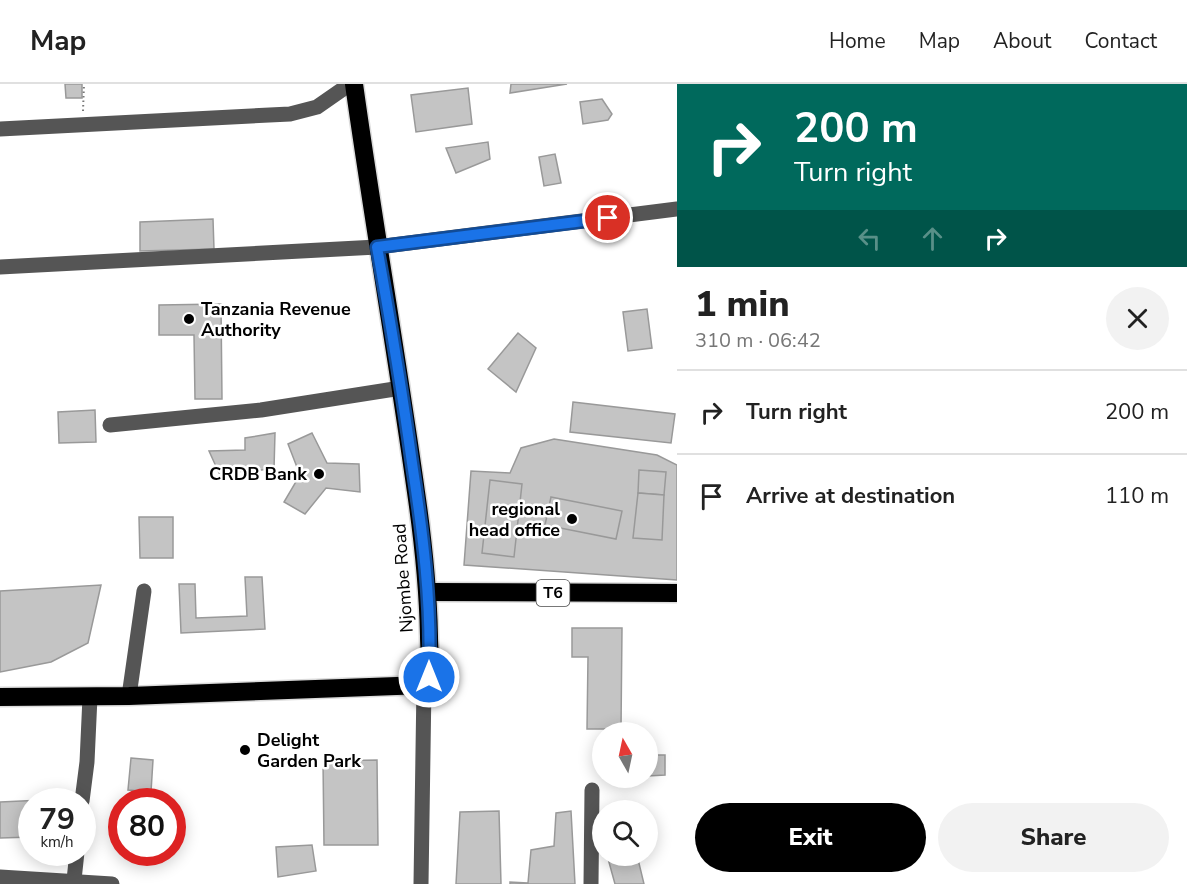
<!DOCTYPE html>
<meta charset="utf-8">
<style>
body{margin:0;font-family:"Nunito Sans",sans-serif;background:#f2f2f2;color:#222;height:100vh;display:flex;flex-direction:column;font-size:22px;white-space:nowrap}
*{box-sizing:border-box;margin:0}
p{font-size:20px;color:#767676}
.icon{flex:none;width:33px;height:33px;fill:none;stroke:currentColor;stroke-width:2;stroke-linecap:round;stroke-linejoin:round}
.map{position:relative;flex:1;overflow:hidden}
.side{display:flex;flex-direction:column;background:#fff;width:510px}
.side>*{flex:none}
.hud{background:#00695c;color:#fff;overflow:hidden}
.needle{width:39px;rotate:351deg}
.controls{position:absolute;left:592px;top:638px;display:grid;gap:12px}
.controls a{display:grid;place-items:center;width:66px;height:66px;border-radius:50%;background:#fff;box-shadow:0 3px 15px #0003;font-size:30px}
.speed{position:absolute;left:18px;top:704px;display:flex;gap:12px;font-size:30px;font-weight:700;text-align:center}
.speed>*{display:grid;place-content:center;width:78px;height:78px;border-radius:50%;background:#fff;box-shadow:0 3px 15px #0003;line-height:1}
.speed small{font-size:15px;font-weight:400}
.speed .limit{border:9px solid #d22;background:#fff;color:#111}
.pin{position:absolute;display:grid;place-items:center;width:51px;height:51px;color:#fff;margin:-26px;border:3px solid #fff;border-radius:50%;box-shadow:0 2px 6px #0007}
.me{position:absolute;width:66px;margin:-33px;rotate:0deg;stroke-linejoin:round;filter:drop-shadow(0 0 4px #0008)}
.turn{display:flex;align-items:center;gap:21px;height:126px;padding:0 18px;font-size:27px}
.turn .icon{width:78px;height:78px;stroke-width:2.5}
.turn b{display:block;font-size:42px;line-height:51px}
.lanes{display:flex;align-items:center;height:57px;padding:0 18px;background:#0003;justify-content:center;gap:30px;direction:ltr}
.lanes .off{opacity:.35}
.round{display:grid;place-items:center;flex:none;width:63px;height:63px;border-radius:32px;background:#f2f2f2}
.head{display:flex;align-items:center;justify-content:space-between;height:102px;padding:0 18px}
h1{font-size:36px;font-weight:800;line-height:45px}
.button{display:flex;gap:12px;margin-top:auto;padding:12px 18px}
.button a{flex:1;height:69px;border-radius:36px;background:#000;color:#fff;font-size:24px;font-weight:800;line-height:69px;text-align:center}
.button a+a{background:#f2f2f2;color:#222}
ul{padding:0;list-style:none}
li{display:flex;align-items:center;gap:18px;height:84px;padding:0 18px;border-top:2px solid #e0e0e0}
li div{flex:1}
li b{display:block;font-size:22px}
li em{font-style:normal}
header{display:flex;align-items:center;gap:36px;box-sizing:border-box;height:84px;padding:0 30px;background:#fff;border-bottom:2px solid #e0e0e0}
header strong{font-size:28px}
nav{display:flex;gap:33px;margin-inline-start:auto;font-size:21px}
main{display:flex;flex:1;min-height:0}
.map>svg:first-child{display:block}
</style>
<header>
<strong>Map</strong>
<nav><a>Home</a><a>Map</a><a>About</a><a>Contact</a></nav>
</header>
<main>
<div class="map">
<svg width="677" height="800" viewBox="0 0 677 800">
<rect width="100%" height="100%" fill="#fff"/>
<g fill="#c4c4c4" stroke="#999" stroke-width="1.5">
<path d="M65,0H82V14H66Z"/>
<path d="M511,0H567L510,9Z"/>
<path d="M468,4L472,40L416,48L411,11Z"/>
<path d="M602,15L612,30L608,36L583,40L580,18Z"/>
<path d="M488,58L490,75L456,89L446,64Z"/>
<path d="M555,70L561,99L544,102L539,73Z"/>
<path d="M213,135L214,165L140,167V138Z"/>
<path d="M221,220L222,315H195L194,251H159V221Z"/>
<path d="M647,225L652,264L628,267L623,228Z"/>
<path d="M518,249L536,264L516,308L488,285Z"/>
<path d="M573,318L675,330L671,359L570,348Z"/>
<path d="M95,326L96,358L59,359L58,328Z"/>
<path d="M275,349L274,385L219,389L209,367L245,366V354Z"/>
<path d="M312,349L327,379L359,380L360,408L326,404L305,430L284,418L300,391L288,360Z"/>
<path d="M554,355L657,371L677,381V496L464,481L471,387L510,389L521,364Z"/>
<path d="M639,386L666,388L664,411L638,409Z"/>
<path d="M490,396L522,400L514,473L482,469Z"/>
<path d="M638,409L664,411L662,456L633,454Z"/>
<path d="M551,413L622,427L616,455L545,441Z"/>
<path d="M139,433H173V474H140Z"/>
<path d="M245,493H262L265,545L181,549L179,500H195L196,534L247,532Z"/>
<path d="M101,501L88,559L51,578L0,588V507Z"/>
<path d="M572,544H622L621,645H587L588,573H572Z"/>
<path d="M648,671H665V691L648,692Z"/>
<path d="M131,674L153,676L151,708L128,706Z"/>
<path d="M377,676L378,761H324L323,677Z"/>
<path d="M43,716L32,717V753L0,754V718Z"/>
<path d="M638,723V726H607V725Z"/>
<path d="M499,727L501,800H456L460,728Z"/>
<path d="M571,727L575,800H510V798L528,799L531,766L554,762L556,729Z"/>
<path d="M312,761L316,787L278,793L276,763Z"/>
<path d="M607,771H637L644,800H615Z"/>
</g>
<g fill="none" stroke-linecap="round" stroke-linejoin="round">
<defs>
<g id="highway">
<path d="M428,508L677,509"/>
<path d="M0,613L129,612L424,601L427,597C432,583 429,567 429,552C428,504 423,456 416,408C397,272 373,136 354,0"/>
</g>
</defs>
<use href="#highway" stroke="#dbdbdb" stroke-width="21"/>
<path stroke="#777" stroke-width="2" stroke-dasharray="1.5 3" stroke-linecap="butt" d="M83,27L84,0"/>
<g stroke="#555" stroke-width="15">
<path d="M0,45L290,30L317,23L350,0"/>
<path d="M0,183L377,163L677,125"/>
<path d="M110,341L261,326L401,304"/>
<path d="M129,612L144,507"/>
<path d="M82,717L87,678L90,613"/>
<path d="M0,793L112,800"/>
<path d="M74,796L77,768"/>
<path d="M421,800L424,601"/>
<path d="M591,800L592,706"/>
</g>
<use href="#highway" stroke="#000" stroke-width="18"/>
</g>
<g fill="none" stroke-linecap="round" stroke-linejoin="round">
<defs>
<path id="route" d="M429,593C432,521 423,450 412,379C402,307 390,235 377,163L608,134"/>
</defs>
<use href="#route" stroke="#114b97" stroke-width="15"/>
<use href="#route" stroke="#1a73e8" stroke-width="10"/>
</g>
<g fill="#000" stroke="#fff" stroke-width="2">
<circle cx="189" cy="235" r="6"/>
<circle cx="319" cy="390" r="6"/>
<circle cx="572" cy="435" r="6"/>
<circle cx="245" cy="666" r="6"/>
</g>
<g text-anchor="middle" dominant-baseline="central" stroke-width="5" stroke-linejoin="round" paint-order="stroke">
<rect fill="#fff" stroke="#4c4c4c" stroke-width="1.5" x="536.5" y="496" width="33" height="26" rx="4.5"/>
<g font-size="16" font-weight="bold" fill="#000">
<text x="553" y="509">T6</text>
</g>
<g font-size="18" font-weight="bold" fill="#000" stroke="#fff" text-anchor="start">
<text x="201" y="225">Tanzania Revenue<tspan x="201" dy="21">Authority</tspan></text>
<text x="307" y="390" text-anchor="end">CRDB Bank</text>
<text x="560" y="425" text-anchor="end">regional<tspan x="560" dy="21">head office</tspan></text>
<text x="257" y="656">Delight<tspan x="257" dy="21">Garden Park</tspan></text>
</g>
<g font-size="18" fill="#000" stroke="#fff">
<text transform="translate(403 494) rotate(-94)">Njombe Road</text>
</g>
</g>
</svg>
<div class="controls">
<a><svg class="needle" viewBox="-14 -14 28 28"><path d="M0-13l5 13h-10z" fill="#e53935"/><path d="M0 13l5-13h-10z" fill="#767676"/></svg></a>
<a><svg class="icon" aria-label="search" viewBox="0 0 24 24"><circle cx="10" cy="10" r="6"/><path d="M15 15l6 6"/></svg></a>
</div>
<div class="speed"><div>79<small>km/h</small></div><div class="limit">80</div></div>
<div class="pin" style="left:608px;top:134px;background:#d93025"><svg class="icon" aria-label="arrive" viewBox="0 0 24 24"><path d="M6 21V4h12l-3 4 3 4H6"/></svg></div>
<svg class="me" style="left:429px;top:593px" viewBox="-20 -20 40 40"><circle r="17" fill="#1a73e8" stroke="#fff" stroke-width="3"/><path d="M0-11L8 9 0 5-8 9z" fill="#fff"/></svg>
</div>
<section class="side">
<div class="hud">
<div class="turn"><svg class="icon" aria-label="right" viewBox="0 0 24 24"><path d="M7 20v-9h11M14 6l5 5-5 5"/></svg><div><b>200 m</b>Turn right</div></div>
<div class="lanes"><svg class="icon off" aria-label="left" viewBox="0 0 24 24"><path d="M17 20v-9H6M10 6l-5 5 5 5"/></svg><svg class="icon off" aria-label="ahead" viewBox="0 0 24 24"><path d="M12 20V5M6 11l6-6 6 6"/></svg><svg class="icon" aria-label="right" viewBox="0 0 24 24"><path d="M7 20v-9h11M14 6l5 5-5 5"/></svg></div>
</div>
<div class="head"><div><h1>1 min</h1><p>310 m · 06:42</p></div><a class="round"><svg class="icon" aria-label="close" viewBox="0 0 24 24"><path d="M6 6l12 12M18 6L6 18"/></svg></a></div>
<ul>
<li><svg class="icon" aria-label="right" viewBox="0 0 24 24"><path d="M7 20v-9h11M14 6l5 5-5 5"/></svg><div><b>Turn right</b></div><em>200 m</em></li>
<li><svg class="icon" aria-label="arrive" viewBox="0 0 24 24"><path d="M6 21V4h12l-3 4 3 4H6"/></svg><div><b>Arrive at destination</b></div><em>110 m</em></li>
</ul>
<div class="button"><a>Exit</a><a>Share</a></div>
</section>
</main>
